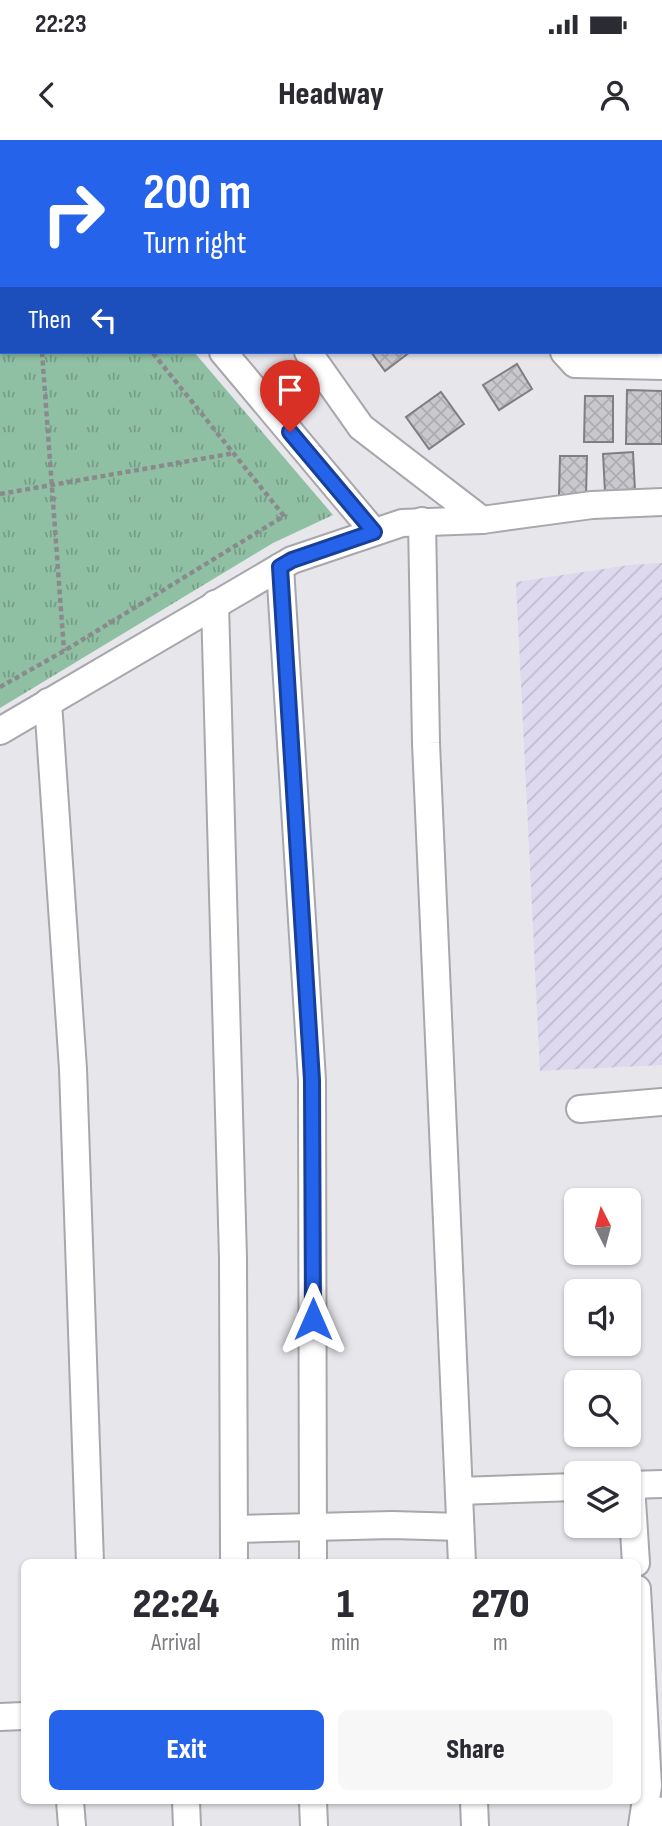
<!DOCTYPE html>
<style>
body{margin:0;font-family:"Sofia Sans Condensed",sans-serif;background:#f7f7f7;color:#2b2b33;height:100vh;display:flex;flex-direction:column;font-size:26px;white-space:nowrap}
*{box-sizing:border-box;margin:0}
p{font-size:23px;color:#7c7c81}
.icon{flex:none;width:38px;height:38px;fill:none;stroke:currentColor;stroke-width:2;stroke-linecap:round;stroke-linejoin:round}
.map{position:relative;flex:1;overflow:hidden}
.sheet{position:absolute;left:21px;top:1419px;width:620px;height:245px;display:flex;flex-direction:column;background:#fff;border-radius:10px;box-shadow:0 2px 5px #0004}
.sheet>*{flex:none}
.top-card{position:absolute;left:0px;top:0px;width:663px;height:214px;box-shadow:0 2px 5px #0004;background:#2563eb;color:#fff;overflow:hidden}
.needle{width:46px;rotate:354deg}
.tools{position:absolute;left:564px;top:1048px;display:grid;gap:14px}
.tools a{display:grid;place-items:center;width:77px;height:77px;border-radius:10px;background:#fff;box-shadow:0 2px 5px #0004;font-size:35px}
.pin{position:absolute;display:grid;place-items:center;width:60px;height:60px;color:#fff;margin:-72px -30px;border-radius:50% 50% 50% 0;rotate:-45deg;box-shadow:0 0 7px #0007}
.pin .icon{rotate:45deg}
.me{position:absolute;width:77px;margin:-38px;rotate:0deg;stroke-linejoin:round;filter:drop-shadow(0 0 5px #0008)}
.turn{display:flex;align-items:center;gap:24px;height:147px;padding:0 28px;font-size:32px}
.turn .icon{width:91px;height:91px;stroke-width:2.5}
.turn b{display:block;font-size:49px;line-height:60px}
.then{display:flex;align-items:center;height:66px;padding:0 28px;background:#0003;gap:14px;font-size:26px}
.eta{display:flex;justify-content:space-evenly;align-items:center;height:119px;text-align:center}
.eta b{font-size:42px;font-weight:800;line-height:49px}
.cta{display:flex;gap:14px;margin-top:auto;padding:14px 28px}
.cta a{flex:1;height:80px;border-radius:10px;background:#2563eb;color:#fff;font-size:28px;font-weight:800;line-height:80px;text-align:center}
.cta a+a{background:#f7f7f7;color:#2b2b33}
.status{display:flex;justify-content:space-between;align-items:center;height:49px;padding:0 35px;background:#fff;direction:ltr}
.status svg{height:19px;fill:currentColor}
header{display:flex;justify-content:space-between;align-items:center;height:91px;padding:0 28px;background:#fff;font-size:32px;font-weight:800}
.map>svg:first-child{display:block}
</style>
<div class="status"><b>22:23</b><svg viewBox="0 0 49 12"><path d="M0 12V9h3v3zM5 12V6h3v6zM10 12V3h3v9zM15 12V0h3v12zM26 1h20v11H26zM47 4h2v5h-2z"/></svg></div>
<header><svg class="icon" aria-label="back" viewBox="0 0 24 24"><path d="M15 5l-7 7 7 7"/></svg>Headway<svg class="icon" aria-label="person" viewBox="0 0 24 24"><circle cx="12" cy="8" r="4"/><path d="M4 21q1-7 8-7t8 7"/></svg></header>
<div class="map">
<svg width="662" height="1686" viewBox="0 0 662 1686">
<defs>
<pattern id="industrial-furrows" width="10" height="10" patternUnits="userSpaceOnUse" patternTransform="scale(1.75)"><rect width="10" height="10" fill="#ded9ef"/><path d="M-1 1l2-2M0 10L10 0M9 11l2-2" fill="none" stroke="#bfbbce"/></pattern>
<pattern id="park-tufts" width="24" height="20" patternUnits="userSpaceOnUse" patternTransform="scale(1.75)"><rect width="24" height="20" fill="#90c0a4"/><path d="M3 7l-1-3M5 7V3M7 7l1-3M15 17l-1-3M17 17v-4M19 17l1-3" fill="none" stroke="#769d86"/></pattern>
<pattern id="building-cross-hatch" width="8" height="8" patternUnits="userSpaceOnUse" patternTransform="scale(1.75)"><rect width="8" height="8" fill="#c9c8cd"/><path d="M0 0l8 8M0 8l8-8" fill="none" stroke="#adacb1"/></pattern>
</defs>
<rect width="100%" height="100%" fill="#e6e6eb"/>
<path fill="url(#industrial-furrows)" d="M662,423V925L540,931L516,442L630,425Z"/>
<path fill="url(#park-tufts)" d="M0,155L2,212H194L333,375L273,403L0,568Z"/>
<g fill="url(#building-cross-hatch)" stroke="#7f7e82" stroke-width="2">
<path d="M371,212H410L385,231Z"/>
<path d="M517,224L532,249L499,270L483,245Z"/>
<path d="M627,250L662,251V304H626Z"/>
<path d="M441,252L464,284L429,309L406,277Z"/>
<path d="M585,256H613V302H584Z"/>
<path d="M633,312L635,351L605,352L603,314Z"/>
<path d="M560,316H587L586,356H559Z"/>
</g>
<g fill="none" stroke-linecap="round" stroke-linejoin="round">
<defs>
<g id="street">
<path d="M45,0L47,2"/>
<path d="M160,0L161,2"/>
<path d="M382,0L384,2"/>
<path d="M615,0L617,2"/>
<path d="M294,2L297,0"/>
<path d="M0,134H2"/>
<path d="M223,212L374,392"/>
<path d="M308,212L361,287L482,380"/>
<path d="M564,212L575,224L662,226"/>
<path d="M422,381L426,603L462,1423"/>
<path d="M280,427L312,940L313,1423"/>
<path d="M215,464L233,1118L234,1423"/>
<path d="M48,562L73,929L90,1423"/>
<path d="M0,591L292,420L402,383L482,380L592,365L662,362"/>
<path d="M580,969L662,962"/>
<path d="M628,1345L662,1344"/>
<path d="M631,1345L636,1423"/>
<path d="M459,1351L576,1347"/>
<path d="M234,1389L392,1385L460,1387"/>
<path d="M637,1449L648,1646L642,1686"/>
<path d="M0,1577L24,1576"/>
<path d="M70,1661L72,1686"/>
<path d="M186,1661L187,1686"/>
<path d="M313,1661L314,1686"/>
<path d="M474,1661L475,1686"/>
</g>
<path id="secondary" d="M658,1686L662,1676"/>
</defs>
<use href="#street" stroke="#a7a7ac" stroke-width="30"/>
<use href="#secondary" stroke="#a7a7ac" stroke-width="40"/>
<g stroke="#8a8a8d" stroke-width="4.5" stroke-dasharray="5 3.5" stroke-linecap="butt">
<path d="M0,191L2,192"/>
<path d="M42,212L64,511"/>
<path d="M0,354L235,313"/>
<path d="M0,547L64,511L284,376L152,212"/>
</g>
<use href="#street" stroke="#fff" stroke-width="26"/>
<use href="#secondary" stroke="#fff" stroke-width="37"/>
</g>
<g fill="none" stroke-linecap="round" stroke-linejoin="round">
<defs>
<path id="route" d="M290,292L374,392L292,420L280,427L312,940L313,1179"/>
</defs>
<use href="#route" stroke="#184099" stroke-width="18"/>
<use href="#route" stroke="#2563eb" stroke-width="12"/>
</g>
</svg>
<div class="tools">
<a><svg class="needle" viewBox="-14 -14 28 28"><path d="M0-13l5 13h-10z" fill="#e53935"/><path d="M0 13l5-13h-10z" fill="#7c7c81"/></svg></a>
<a><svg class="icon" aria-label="sound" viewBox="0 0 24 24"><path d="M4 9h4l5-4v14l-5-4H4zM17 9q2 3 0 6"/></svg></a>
<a><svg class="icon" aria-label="search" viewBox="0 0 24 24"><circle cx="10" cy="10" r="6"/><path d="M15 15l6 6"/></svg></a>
<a><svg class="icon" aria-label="layers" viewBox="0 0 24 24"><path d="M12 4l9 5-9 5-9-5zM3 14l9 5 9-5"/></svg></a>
</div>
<div class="pin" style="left:290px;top:292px;background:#d93025"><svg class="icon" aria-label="arrive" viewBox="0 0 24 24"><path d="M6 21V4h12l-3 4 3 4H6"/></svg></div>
<svg class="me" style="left:313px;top:1179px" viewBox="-20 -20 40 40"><path d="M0-17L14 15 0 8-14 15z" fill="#2563eb" stroke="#fff" stroke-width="4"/></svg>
<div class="top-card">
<div class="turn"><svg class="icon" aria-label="right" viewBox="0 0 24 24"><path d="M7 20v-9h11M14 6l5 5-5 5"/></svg><div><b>200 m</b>Turn right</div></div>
<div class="then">Then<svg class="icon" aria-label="left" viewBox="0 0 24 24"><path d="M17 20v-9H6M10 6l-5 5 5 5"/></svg></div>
</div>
<section class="sheet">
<div class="eta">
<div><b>22:24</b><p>Arrival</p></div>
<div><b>1</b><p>min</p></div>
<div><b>270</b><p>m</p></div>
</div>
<div class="cta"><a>Exit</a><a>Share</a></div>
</section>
</div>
